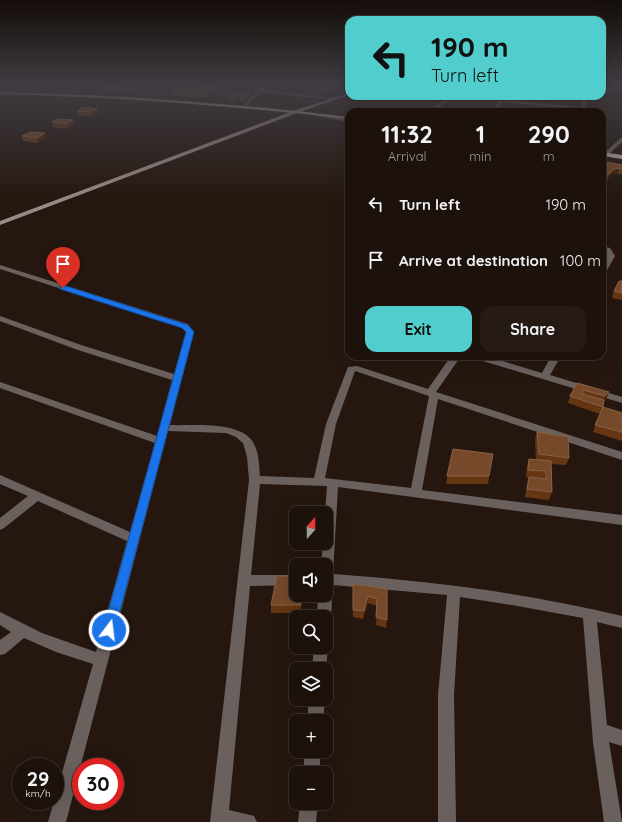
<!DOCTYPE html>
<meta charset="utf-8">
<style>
body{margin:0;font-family:Quicksand,sans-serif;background:#251a14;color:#f1f3f6;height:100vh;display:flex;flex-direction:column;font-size:15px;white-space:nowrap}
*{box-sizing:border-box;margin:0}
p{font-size:13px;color:#a09d9d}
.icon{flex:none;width:22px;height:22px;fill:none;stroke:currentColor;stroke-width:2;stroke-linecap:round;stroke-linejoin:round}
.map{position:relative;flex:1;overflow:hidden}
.side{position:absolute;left:345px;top:108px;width:261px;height:252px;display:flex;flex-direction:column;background:#1c110b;border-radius:12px;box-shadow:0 4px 16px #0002,0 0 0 1px #3a312c}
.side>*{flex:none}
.hud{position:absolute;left:345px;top:16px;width:261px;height:84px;border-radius:12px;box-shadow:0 4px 16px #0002,0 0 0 1px #3a312c;background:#52cdce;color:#111;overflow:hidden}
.needle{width:26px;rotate:20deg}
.tools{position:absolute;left:289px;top:506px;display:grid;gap:8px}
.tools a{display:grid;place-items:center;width:44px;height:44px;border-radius:8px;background:#1c110b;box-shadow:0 4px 16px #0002,0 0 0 1px #3a312c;font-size:20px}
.speed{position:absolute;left:12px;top:758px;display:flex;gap:8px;font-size:20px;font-weight:700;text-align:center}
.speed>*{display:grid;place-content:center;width:52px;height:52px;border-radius:50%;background:#1c110b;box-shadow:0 4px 16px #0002,0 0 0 1px #3a312c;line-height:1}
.speed small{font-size:10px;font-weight:400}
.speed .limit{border:6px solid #d22;background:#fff;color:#111}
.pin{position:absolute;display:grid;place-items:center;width:34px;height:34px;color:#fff;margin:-41px -17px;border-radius:50% 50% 50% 0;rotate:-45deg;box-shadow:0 0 4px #0007}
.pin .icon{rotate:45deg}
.me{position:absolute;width:44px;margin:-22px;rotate:15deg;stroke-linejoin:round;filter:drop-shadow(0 0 3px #0008)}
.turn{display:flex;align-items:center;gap:14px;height:84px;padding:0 20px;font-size:18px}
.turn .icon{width:52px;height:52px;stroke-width:2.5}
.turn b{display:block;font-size:28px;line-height:34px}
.eta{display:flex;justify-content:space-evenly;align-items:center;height:68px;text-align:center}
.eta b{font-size:24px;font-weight:700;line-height:28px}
.cta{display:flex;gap:8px;margin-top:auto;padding:8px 20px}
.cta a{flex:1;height:46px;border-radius:12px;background:#52cdce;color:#111;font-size:16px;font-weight:700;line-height:46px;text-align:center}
.cta a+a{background:#251a14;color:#f1f3f6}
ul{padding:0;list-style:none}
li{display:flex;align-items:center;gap:12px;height:56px;padding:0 20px}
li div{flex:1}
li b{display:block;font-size:15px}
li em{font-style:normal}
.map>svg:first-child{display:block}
</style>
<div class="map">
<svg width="622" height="822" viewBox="0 0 622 822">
<rect width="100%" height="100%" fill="#25170f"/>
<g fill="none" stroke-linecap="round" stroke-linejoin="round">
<g fill="#6a615f" fill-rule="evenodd">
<path d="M233,85L263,87L265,88L263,90L337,99L335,100L261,92L246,106L244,104L260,89Z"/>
<path d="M299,85L349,89V91L301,86Z"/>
<path d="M602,89L622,90V92L602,91Z"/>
<path d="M452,96H457L430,112H425Z"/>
<path d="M505,96H509L506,100L581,107L582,96H586L585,112H581V110L503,102L495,112H490Z"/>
<path d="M318,114L349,120V122L318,116Z"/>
<path d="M622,137V142L608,155H604V153Z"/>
<path d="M602,246L610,248L615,256L606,272L602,274V265L607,256L602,250Z"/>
<path d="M0,265L188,324L194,332L170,425C194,426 245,420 255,446C259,455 259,466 260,476L314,478L326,424L348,367L357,366L428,389L451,356H461L436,392L622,452V460L438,399L422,490L622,515V525L338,487L333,574C431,581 527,593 622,616V628L597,622L607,725L622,730V746L609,742L622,822H604L593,742L583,618L512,605L460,597L454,695L456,822H438V695L447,595L333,585L330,591C333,599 332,614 329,621L326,622V617H317L318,595H326V565H321L323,543H326L325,513L327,486L260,484L251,575H296V585L250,586L229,810L254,816L257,822H210L249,480L247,457L243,443L236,437L226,433L168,431L66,822H48L93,664L56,652L24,638L5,654L0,655V640L11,632L0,625V612L42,633L96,652L127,541L38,501L4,528L0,530V518L28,496L0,484V475L130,532L155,443L0,388V382L157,436L172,380L75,349L0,321V316L81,345L174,374L186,332L182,328L0,269ZM355,371L429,396L411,488L325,478L336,424Z"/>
<path d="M471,356H486L542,373L551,356H561L550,375L622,397V403L473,358Z"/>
<path d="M326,642L328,647L326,670L312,669L314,647H326Z"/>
<path d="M309,699H325L323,721H307Z"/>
<path d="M305,751H321L319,773H303Z"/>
<path d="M300,803H318L316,822H298Z"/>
</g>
<path fill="#988985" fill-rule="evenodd" d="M349,93V95L297,113L0,225V221L293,111Z"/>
<g fill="#bca9a4" fill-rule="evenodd">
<path d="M0,92C117,95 233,103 349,117V119C233,106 117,97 0,94Z"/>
<path d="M602,152L622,155V159L602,156Z"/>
</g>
</g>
<g fill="#663613">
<path d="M106,85H132L123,87L124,89L137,88V90L132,93H122V91L120,92L104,91L103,87Z"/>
<path d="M170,85H188L189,89L200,90V86L217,92L210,93V95L205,98L174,96V92L175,91L170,88Z"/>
<path d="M239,93V97L249,93V97L245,101H240L239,97L236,101H231L230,96Z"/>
<path d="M399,96H426L417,101L399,98Z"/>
<path d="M77,111L98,113L91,117L78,115Z"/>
<path d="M73,120L74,125L67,129L53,127L52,122Z"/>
<path d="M45,133L46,138L38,143L23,141L22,136Z"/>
<path d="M622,165V174H612L607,180L602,179V167Z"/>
<path d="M622,281V300L612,298L614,291Z"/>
<path d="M577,383L609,392L606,399L604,402L603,407L622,413V441L593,432L600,414L568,403L570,396Z"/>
<path d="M537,432L569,458L566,465L551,464L552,492L549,500L525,497L527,485L529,478L526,477L527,466L529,459H536L535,440Z"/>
<path d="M453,449L489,476L488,484H446Z"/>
<path d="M353,584L387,589V620L386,628L376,625L377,606L368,603L363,619L353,617Z"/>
<rect x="271" y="605" width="30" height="8"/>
</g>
<g fill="#452208">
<path d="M116,85H132V86L123,87L124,90L120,92L119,88Z"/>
<path d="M146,85H160V88L146,89Z"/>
<path d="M185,85H188L189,89L175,91L174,87Z"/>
<path d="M137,88V90L132,93V91Z"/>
<path d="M217,88V92L210,93V95L205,98V94L203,93L202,89Z"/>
<path d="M239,93V97L236,101L235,97Z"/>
<path d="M249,93V97L245,101L244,97Z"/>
<path d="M417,96H426L417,101Z"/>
<path d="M97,109L98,113L91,117L90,112Z"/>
<path d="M73,120L74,125L67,129L66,124Z"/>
<path d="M45,133L46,138L38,143L37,138Z"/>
<path d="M619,168L618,174H612L607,180L609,174L614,169Z"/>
<path d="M609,392L606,399L602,403L605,396Z"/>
<path d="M368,596V603L363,619L364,611Z"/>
</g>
<g fill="#75492a" stroke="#886246">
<path d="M106,85H121L123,86L119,88L103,87Z"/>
<path d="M172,85H185L174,87Z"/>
<path d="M207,85H215L217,88L202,89L200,86Z"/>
<path d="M127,87L137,88L132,91L122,90Z"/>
<path d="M179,89L209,91L205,94L174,92Z"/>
<path d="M234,93H239L235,97L230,96Z"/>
<path d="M243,93H249L244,97H239Z"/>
<path d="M84,107L97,109L90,112L77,111Z"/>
<path d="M59,119L73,120L66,124L52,122Z"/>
<path d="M31,132L45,133L37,138L22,136Z"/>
<path d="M606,162L622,165V169L619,168L614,169L609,174L602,173V167Z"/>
<path d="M619,281H622V293L614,291Z"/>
<path d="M577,383L609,392L605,396L583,390L582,394L604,400L603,407L622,413V432L595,425L603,407L570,396Z"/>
<path d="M537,432L568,437L569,458L539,454Z"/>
<path d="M453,449L493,454L489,476H447Z"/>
<path d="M529,459L551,461L552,492L527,489L529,477L547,479L545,471L528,470Z"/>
<path d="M277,576H296V595H301V605H271Z"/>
<path d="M353,584L387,589V620L376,617L377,599L368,596L364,611L353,610Z"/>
</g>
<linearGradient id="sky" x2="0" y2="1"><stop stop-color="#140d08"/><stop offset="0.42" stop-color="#403c42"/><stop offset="1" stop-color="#403c42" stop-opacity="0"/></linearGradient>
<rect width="622" height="201" fill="url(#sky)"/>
<path fill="#1a73e8" stroke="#114b97" d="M63,285L188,325L194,332L115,630L113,634L109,635L105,634L103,630L186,332L182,328L60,289L59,288Z"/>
</svg>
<div class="tools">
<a><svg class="needle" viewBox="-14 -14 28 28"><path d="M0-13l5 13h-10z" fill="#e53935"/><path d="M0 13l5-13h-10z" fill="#a09d9d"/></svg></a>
<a><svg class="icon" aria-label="sound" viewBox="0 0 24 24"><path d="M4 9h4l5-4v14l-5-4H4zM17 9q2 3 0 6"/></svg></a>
<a><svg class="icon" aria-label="search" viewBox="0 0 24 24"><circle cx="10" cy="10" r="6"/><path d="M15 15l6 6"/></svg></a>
<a><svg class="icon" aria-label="layers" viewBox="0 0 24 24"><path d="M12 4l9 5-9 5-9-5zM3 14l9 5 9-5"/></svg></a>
<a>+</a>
<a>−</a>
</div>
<div class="speed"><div>29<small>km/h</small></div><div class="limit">30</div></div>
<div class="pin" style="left:63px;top:288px;background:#d93025"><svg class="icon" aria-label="arrive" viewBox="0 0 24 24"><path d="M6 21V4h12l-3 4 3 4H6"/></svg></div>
<svg class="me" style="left:109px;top:630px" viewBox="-20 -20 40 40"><circle r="17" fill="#1a73e8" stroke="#fff" stroke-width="3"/><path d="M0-11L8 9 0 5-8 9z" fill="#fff"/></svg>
<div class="hud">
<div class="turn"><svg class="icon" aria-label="left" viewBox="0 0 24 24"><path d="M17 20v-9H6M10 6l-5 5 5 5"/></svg><div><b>190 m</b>Turn left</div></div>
</div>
<section class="side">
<div class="eta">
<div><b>11:32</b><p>Arrival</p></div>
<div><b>1</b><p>min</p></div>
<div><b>290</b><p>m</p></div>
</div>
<ul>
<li><svg class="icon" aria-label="left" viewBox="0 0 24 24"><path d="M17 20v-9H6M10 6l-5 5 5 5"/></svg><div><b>Turn left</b></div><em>190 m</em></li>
<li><svg class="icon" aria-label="arrive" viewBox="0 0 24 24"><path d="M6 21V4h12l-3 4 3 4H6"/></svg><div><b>Arrive at destination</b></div><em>100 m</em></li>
</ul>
<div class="cta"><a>Exit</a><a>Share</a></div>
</section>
</div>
